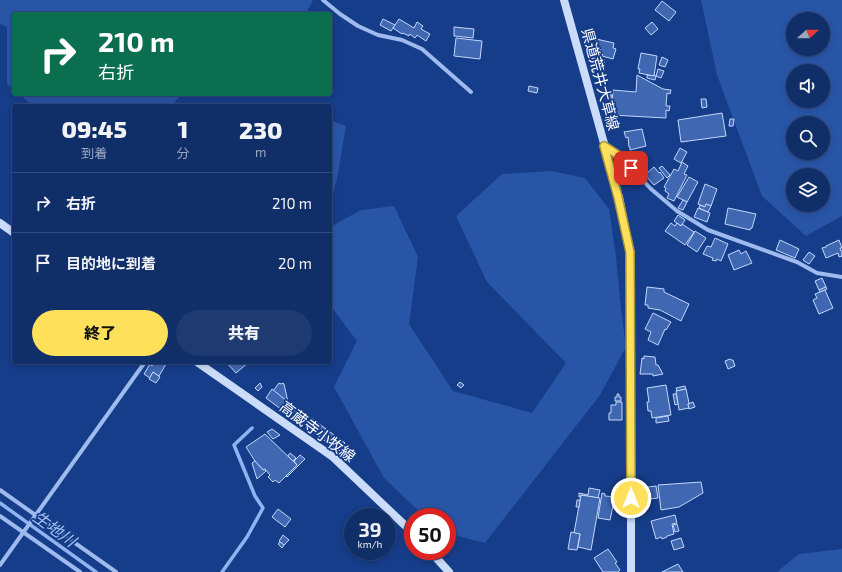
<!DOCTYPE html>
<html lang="ja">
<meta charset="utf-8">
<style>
body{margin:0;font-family:"Exo 2","Noto Sans JP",sans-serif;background:#1e3a70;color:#f1f3f6;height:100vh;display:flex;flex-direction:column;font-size:15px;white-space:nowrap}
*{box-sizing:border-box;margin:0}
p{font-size:13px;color:#9ca8c0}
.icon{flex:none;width:22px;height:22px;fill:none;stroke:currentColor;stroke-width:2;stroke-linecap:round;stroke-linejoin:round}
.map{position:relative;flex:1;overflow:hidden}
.sheet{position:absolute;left:12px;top:104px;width:320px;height:260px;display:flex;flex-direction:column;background:#102e67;border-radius:4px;box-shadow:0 2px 6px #0003,0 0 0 1px #304a7b}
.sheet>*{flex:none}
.top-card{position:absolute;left:12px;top:12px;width:320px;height:84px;border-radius:4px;box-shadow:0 2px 6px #0003,0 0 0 1px #304a7b;background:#0b6e4f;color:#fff;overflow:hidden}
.needle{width:26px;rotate:69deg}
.controls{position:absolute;left:786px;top:12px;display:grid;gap:8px}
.controls a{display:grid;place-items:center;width:44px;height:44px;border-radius:50%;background:#102e67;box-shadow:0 2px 6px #0003,0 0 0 1px #304a7b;font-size:20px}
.speed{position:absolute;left:344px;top:508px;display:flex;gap:8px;font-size:20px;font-weight:700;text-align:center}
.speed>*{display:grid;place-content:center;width:52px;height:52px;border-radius:50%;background:#102e67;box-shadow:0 2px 6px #0003,0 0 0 1px #304a7b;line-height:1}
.speed small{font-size:10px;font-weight:400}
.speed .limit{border:6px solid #d22;background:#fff;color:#111}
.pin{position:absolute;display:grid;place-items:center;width:34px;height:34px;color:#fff;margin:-17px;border-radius:8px;box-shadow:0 2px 6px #0006}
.me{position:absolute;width:44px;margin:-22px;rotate:0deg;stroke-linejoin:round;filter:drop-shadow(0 0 3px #0008)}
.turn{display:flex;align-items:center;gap:14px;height:84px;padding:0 20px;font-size:18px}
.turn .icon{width:52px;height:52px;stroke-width:2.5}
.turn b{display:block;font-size:28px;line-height:34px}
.eta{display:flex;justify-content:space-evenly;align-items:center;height:68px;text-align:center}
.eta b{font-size:24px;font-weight:800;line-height:28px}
.action{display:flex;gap:8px;margin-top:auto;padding:8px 20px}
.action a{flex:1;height:46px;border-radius:24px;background:#ffe05b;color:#111;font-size:16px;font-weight:800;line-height:46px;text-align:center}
.action a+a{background:#1e3a70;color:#f1f3f6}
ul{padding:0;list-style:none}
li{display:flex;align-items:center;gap:12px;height:60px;padding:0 20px;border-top:1px solid #304a7b}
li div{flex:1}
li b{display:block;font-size:15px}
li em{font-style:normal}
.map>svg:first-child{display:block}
</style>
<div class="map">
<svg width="842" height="572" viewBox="0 0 842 572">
<rect width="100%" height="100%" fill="#163d89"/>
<g fill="#2955a7" fill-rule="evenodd">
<path d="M0,0H313L306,14H14V90L7,84V27L0,24Z"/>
<path d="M701,0H842V216L806,236L762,196L717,75ZM793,19H823V49H793ZM793,71H823V101H793ZM793,123H823V153H793ZM793,175H823V205H793Z"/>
<path d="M19,94H182L171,106H33Z"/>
<path d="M330,120L346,126L337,179L330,203Z"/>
<path d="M552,171L585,178L609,209L616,257L621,309L626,347L600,395L485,543L447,533V517H425L384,478L334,387L357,341L330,305V227L361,210L394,206L418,257L409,324L453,391L532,413L566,363L487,282L456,216L502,174Z"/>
<path d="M842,549V572H777L799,554Z"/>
</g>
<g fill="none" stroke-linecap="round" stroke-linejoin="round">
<g stroke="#90b4f1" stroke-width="3.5">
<path d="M0,503L96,572"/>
<path d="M222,572L247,537L263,508L255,496L234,445L252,428"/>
</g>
</g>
<g fill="#3f67b2" stroke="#c4d7fa">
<path d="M662,1L676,12L669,21L655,10Z"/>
<path d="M383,19L395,25L391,31L380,25Z"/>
<path d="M399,19L414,28L417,22L423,26L421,29L430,34L426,41L417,35L415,38L410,34L409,36L403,33L402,34L393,28Z"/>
<path d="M652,22L658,29L651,35L645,28Z"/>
<path d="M454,27L474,29L473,38L454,36Z"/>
<path d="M456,38L482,41L480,59L454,56Z"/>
<path d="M596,39L614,43L613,48L616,49L613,59L602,56L603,55L600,54L601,50L598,49V48L595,47Z"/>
<path d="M641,53L657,56L654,76L639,73L640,69H638Z"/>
<path d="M662,57L668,60L665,67L659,65Z"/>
<path d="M592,58L604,59V67H592Z"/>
<path d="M658,69L664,71L661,78L656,76Z"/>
<path d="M637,75L663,89L671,90L670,94L667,93L666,106H670L669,111L666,110V118L611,115L613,90L636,92Z"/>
<path d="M647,75L656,76L655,80L647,78Z"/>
<path d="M529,86L538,88L537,93L528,91Z"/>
<path d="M610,94L612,95L611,111H609Z"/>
<path d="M701,99H706L707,107L702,108Z"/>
<path d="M722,113L726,136L681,142L678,120Z"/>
<path d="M730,119H734L733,126H729Z"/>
<path d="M642,129L646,146L630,150V147H629L628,137L626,138L624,132Z"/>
<path d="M680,148L687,152L681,163L674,159Z"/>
<path d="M682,162L688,166L684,174L687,175L674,201L667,198L669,194L665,191L666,188L664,187L674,169L678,171Z"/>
<path d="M662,166L670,175L667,178L659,168Z"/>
<path d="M654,167L659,173L660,172L664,178L654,185L646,176L647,175L646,174Z"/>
<path d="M689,177L698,182L687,202L677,197Z"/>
<path d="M705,184L717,189L711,206L706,204L705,207L698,204Z"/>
<path d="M683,200L687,202L683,210L678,208Z"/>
<path d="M706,204L711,206L708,212L699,208L700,205L705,207Z"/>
<path d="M698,208L710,213L707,222L694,217Z"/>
<path d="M728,208L756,214L752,228H751L750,230L725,224Z"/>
<path d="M678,215L685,220L681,226L674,221Z"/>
<path d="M671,223L675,226L677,223L681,226L682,224L694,232L685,245L665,231Z"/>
<path d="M695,231L706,238L697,252L687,245Z"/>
<path d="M715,238L728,244L721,261L717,259L716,261L712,260L713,258L703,254L707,246L711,247Z"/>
<path d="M780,240L799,249L795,258L776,250Z"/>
<path d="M839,240L842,248H840L841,251H842V256L839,257L838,253L826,258L822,248L826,247V246Z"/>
<path d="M739,250L741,254L746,251L752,263L734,270L728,255Z"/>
<path d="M809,252L815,256L809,264L803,260Z"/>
<path d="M822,278L826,287L819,290L815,281Z"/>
<path d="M647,287L664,289V292L689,304L681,321L660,310L648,308V305H645Z"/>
<path d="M826,287L827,289L820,292L819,290Z"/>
<path d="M825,290L833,308L819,314L813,300L817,298L815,294Z"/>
<path d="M653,313L671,322L666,330L665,329L658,345L648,340L651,332L645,329Z"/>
<path d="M644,356L655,357L656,365H658L663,374L653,376V374H640L642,358L644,359Z"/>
<path d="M730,359L731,360H733L735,366L728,369L725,361Z"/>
<path d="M154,362H163L166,364L159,376L153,372L150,378L144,374L150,364L152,366Z"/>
<path d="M226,362H249L236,373Z"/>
<path d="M153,372L160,377L156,383L149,379Z"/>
<path d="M460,382L464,385L461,388L457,385Z"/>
<path d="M260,383L262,387L258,391L255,388Z"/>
<path d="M279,383L281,384L283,383L284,384L288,402L273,391Z"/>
<path d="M666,385L671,415L652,418L651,411H648L647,402H649L647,388Z"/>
<path d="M685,386L686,389L677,391L676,388Z"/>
<path d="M272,389L288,402L282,410L266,398Z"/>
<path d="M686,389L689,403L688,404L689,408L679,410L676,391Z"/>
<path d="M617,394H619V397H621V401H615V397H617Z"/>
<path d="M673,394H676L678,404L675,405Z"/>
<path d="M616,402H622V420H609V413H611V405H616Z"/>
<path d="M693,402L695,407L689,409L688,404Z"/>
<path d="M289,403L303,413L298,421L283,411Z"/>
<path d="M668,416L669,421L656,423V418Z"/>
<path d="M311,418L345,443L339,451L305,426Z"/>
<path d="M272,429L280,435L273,439L267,432Z"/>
<path d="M265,434L297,465L279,483L275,480L273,482L268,477L270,475L265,469L263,470L255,461L246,447Z"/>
<path d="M290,453L296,458L293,461L288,456Z"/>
<path d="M300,455L305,459L287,477L286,476L297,465L294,461Z"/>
<path d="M255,461L263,470L265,469L266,471L257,479L252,463Z"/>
<path d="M701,482L703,493L679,507L661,510L658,485Z"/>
<path d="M656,486L658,498L642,500L641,488Z"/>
<path d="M589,488L600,490L598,498L581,495L580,497H579V493L588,495Z"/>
<path d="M602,493L605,494V496L615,497L610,520L598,518Z"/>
<path d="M581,495L600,498L591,550L578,547L580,534L574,533Z"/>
<path d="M577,500H580L579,507H576Z"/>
<path d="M278,509L291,519L285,527L272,517Z"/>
<path d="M675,515L677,523L672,524L674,534L667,536V537L662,539L661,537L656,539L651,521Z"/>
<path d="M677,524L679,531L675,532L673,525Z"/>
<path d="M571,532L580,534L577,550L568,549Z"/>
<path d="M283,535L289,540L284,545L279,541Z"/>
<path d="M681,538L684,547L674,550L671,541Z"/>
<path d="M280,542L284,545L282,548L278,544Z"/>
<path d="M608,549L617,562L615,563L620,570L618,572H603L594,558Z"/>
<path d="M678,564L683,572H662Z"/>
</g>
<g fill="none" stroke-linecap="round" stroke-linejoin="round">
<g stroke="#9ebaee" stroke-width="4">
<path d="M323,0L340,14L358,26L378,35L402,40L422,49L471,92"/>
<path d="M607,148L621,157L651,189L677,211L708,230L797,262L817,273L842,277"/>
<path d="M0,490L116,572"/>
<path d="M0,516L80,572"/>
<path d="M0,565L145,362"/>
</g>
<g stroke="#cbdbfa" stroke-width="8">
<path d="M564,0L619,197L630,252L631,373V572"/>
<path d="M0,223L14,233"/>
<path d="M197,362L333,457L413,533"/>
<path d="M430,551L449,572"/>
</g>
</g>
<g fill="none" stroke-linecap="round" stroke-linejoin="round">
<defs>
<path id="route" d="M631,168L621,157L604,146L618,197L630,252L631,498"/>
</defs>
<use href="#route" stroke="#a6923b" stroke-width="10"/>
<use href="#route" stroke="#ffe05b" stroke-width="7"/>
</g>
<g text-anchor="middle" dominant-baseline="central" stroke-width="3.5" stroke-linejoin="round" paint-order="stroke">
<g font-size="15" fill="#fff" stroke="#163d89">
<text transform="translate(601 79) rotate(75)">県道荒井大草線</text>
<text transform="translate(318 431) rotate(37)">高蔵寺小牧線</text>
</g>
<g font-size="16" font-style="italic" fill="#a9c5f6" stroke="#163d89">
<text transform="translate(55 528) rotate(36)">生地川</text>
</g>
</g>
</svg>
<div class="controls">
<a><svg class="needle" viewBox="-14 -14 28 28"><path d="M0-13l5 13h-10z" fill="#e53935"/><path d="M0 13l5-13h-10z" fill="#9ca8c0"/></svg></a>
<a><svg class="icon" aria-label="sound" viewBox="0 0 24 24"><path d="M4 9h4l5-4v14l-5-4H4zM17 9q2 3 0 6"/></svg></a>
<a><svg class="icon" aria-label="search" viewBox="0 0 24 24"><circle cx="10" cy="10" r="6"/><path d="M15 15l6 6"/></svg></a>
<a><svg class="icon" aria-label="layers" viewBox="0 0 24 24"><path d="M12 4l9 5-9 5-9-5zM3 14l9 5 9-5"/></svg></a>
</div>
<div class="speed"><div>39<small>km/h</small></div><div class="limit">50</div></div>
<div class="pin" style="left:631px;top:168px;background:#d93025"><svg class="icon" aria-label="arrive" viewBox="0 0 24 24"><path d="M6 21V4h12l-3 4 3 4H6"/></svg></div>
<svg class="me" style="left:631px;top:498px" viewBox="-20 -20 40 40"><circle r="17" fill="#ffe05b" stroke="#fff" stroke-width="3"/><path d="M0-11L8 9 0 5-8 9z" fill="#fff"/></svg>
<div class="top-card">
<div class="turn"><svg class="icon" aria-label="right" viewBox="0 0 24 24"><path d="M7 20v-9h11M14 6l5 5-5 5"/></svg><div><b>210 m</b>右折</div></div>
</div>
<section class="sheet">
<div class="eta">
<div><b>09:45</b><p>到着</p></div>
<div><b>1</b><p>分</p></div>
<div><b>230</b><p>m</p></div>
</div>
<ul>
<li><svg class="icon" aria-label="right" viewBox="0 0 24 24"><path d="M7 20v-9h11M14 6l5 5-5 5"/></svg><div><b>右折</b></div><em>210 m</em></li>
<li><svg class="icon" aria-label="arrive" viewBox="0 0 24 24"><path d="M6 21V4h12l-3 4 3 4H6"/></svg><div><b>目的地に到着</b></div><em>20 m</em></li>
</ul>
<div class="action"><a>終了</a><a>共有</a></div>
</section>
</div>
